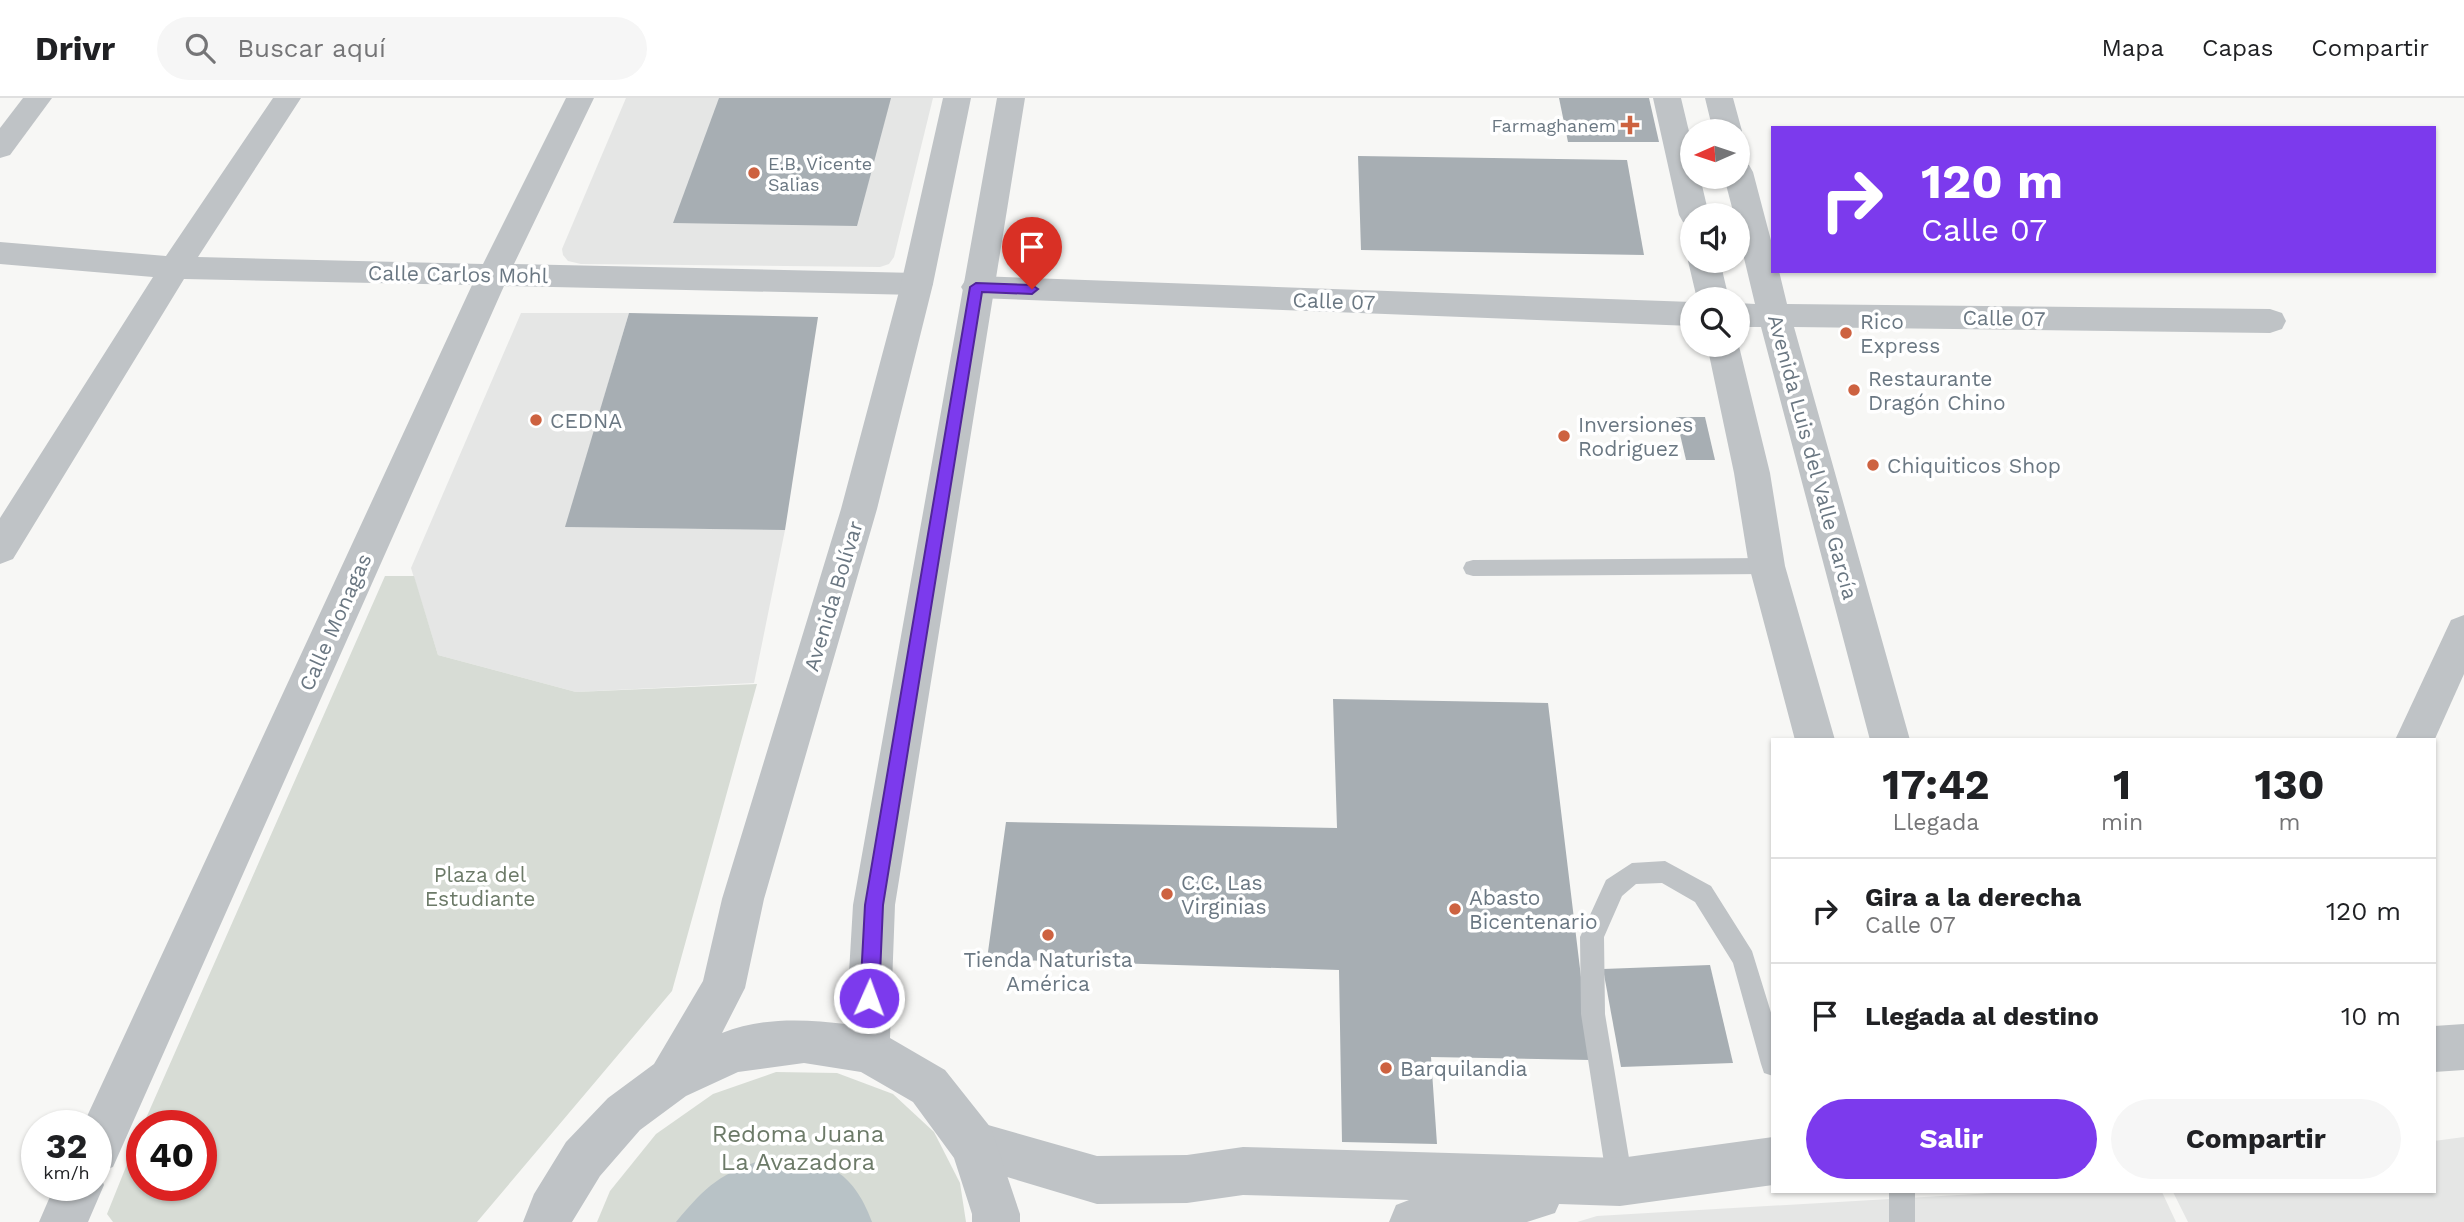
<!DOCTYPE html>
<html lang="es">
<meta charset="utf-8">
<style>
body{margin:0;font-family:"Work Sans",sans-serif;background:#f6f6f6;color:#202124;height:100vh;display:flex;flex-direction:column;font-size:26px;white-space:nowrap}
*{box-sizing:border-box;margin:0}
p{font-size:23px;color:#757577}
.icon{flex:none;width:38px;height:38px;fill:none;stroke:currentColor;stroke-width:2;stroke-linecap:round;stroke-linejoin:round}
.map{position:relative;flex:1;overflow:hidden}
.drawer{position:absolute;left:1771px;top:640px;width:665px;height:455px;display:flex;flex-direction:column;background:#fff;border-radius:0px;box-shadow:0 2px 5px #0004}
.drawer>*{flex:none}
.top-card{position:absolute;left:1771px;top:28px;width:665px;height:147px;border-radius:0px;box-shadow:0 2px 5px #0004;background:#7c3aed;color:#fff;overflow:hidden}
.needle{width:46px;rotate:267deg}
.tools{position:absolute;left:1680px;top:21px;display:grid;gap:14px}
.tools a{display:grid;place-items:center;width:70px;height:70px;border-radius:50%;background:#fff;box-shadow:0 2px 5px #0004;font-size:35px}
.speed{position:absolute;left:21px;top:1012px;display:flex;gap:14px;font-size:35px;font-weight:700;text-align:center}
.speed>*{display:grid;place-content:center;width:91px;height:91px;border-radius:50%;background:#fff;box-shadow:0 2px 5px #0004;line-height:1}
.speed small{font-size:18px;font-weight:400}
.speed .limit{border:10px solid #d22;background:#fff;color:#111}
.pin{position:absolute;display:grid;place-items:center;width:60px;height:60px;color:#fff;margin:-72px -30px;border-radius:50% 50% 50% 0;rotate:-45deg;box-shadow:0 0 7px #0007}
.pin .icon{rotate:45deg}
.me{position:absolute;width:77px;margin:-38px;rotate:2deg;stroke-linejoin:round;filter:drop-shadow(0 0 5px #0008)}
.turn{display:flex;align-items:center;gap:24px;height:147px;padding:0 35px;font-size:32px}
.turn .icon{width:91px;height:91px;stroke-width:2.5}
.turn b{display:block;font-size:49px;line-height:60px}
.eta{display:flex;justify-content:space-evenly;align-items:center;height:119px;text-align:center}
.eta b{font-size:42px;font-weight:700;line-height:49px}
.button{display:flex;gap:14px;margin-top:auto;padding:14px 35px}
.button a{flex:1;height:80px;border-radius:42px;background:#7c3aed;color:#fff;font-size:28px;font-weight:700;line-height:80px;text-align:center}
.button a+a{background:#f6f6f6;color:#202124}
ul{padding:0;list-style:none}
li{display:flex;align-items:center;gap:21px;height:105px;padding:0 35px;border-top:2px solid #e0e0e0}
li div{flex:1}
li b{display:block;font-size:26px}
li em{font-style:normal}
header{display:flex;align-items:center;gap:42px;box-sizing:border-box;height:98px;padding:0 35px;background:#fff;border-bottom:2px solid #e0e0e0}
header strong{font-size:33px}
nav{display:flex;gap:38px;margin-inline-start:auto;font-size:24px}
.search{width:490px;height:63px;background:#f6f6f6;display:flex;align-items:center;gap:18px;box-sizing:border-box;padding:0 24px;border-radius:38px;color:#757577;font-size:26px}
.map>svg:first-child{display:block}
</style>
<header>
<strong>Drivr</strong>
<div class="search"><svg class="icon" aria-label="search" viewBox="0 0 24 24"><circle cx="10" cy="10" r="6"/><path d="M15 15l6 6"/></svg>Buscar aquí</div>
<nav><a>Mapa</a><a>Capas</a><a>Compartir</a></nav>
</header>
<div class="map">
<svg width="2464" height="1124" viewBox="0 0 2464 1124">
<rect width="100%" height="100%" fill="#f7f7f5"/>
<g fill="#e5e6e5">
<path d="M626,0H933L894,159L889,166L880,169L581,166L568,163L563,157L562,151Z"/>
<path d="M521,215H629L566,429L785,432L754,585L576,594L438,557L411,470Z"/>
<path d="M2464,1039V1124H2188L2173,1094H2434V1043Z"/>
<path d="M2010,1094H2162L2176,1124H1577L1597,1118Z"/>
</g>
<g fill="#d7dcd5">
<path d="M385,478H414L438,557L576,594L757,586L672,893L477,1124H113L107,1116L142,1029V1087H201V1027H143Z"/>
<path d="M776,974L837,975L893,996L934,1034L960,1085L966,1124H597L610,1093L656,1036L713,996Z"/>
</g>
<path fill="#b8c2c6" d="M771,1059C825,1060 852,1071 872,1124H676C708,1085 723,1074 771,1059Z"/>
<g fill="#a7aeb3">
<path d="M719,0H891L857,128L673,125Z"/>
<path d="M1559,0H1649L1659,44H1568Z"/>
<path d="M1358,58L1627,62L1644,157L1361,152Z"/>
<path d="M629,215L818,219L785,432L565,429Z"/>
<path d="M1676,319H1705L1715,362H1686Z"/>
<path d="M1333,601L1548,605L1591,962L1431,959L1437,1046L1342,1044L1339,872L987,861L1006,724L1337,730Z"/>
<path d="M1710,867L1733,965L1621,969L1603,871Z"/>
</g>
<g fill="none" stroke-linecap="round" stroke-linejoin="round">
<g fill="#bfc3c6" fill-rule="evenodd">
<path d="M1767,460L1774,462L1777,468L1774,474L1767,476L1473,478L1466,476L1463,470L1466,464L1473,462Z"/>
<path d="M1665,763L1711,788L1752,853L1773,921V978L1764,975L1761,966L1733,865L1695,804L1662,785L1636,786L1622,798L1604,839L1605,916L1633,1084L1629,1093L1620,1097L1611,1093L1607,1084L1581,916L1580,839L1606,782L1632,765Z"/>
<rect x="1889" y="1094" width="26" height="30"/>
</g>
<g fill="#bfc3c6" fill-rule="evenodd">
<path d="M23,0H52L10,57L0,60V30Z"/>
<path d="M273,0H301L198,159L483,166L566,0H594L514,166L917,175L928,178L933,186L928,194L917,197L504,188L113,1069L99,1074L104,1087L88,1124H39L55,1087H96V1027H83L472,187L184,181L13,461L0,466V420L153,179L0,166V144L166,158Z"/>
<path d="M1653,0H1681L1692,46V79H1700L1709,117H1692V127L1683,124L1679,117Z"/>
<path d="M1705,0H1733L1742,33L1738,39V33H1713Z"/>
<path d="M1738,64L1749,67L1753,74L1773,150V173H1779L1787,206L2270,211L2282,215L2286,223L2282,231L2270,235L1794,229L1910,642H1870L1761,229H1738V205L1755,206L1738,135V117H1734L1724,79H1738Z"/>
<path d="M1692,156V163H1720L1729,201H1697L1688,163Z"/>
<path d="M977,178L1692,204V228L977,200L966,197L961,189L966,181Z"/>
<path d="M1738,244L1770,375L1785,468L1835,642H1795L1749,468L1734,375L1707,247H1738Z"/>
<path d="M2464,517V576L2434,643L2395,642L2451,522Z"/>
<path d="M2464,926V972L2434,974V928Z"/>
<path d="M974,1023L1097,1058L1187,1057L1243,1049L1620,1060L1773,1039V1087L1620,1108L1559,1106L1555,1115L1527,1124H1389L1396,1107L1409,1102L1243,1097L1187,1105L1097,1106L957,1064L950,1047L957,1030Z"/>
</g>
<path fill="#bfc3c6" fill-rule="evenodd" d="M943,0H971L933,186L877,411L764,801L745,890L722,935C761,919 805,921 846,926L853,807L997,0H1025L895,807L890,940L945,972L991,1030L1020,1116V1124H972V1116L954,1060L913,1004L861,974L804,965L738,974L686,998L640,1032L600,1078L572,1124H523L534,1096L566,1044L608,1000L654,966L703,883L722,801L841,411L901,186Z"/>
</g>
<path fill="#7c3aed" stroke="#51269a" stroke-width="2" d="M976,185L1032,187L1038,191L1032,196L982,194L883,807L879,900L876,906L869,909L863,906L860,900L865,807L970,189Z"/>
<g fill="#cd6240" stroke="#fff" stroke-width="2.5">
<path d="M1626.5 16.5h7v7h7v7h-7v7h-7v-7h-7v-7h7z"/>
<circle cx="754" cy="75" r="7"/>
<circle cx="1846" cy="235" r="7"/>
<circle cx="1854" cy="292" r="7"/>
<circle cx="536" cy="322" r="7"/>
<circle cx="1564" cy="338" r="7"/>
<circle cx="1873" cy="367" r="7"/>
<circle cx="1167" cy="796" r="7"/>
<circle cx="1455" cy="811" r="7"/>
<circle cx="1048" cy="837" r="7"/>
<circle cx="1386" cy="970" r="7"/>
</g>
<g text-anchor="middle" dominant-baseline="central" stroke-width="7" stroke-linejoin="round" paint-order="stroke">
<g font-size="18" fill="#6a7782" stroke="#fff" text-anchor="end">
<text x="1616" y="27">Farmaghanem</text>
<text x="768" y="65" text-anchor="start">E.B. Vicente<tspan x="768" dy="21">Salias</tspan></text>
</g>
<g font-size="21" fill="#6a7782" stroke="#fff">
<text transform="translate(458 176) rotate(1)">Calle Carlos Mohl</text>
<text transform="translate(1334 203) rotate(2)">Calle 07</text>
<text transform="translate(2004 220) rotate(1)">Calle 07</text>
<text transform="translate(1813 359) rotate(75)">Avenida Luis del Valle García</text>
<text transform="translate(833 498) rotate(-73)">Avenida Bolívar</text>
<text transform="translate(335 524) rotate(-66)">Calle Monagas</text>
</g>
<g font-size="21" fill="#6a7782" stroke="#fff" text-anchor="start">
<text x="1860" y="223">Rico<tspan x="1860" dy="24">Express</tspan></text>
<text x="1868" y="280">Restaurante<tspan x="1868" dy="24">Dragón Chino</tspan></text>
<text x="550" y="322">CEDNA</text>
<text x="1578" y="326">Inversiones<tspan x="1578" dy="24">Rodriguez</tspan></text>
<text x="1887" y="367">Chiquiticos Shop</text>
<text x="1181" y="784">C.C. Las<tspan x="1181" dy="24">Virginias</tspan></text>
<text x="1469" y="799">Abasto<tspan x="1469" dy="24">Bicentenario</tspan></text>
<text x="1048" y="861" text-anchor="middle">Tienda Naturista<tspan x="1048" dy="24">América</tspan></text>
<text x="1400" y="970">Barquilandia</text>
</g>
<g font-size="21" fill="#6c7a68" stroke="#fff">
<text x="480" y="776">Plaza del<tspan x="480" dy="24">Estudiante</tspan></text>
</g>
<g font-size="24" fill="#6c7a68" stroke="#fff">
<text x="798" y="1036">Redoma Juana<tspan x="798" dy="28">La Avazadora</tspan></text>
</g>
</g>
</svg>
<div class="tools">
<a><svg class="needle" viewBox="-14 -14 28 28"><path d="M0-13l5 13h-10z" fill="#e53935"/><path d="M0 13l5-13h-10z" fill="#757577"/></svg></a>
<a><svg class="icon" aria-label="sound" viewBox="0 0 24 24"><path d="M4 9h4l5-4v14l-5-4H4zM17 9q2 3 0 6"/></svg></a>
<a><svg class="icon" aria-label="search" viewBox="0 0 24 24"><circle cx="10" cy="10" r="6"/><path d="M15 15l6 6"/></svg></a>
</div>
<div class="speed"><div>32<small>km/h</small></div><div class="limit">40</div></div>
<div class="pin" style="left:1032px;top:191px;background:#d93025"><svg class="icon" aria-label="arrive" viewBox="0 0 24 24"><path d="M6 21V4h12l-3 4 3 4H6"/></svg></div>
<svg class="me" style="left:869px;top:900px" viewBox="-20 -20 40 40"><circle r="17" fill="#7c3aed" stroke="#fff" stroke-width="3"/><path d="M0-11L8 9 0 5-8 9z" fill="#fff"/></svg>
<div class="top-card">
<div class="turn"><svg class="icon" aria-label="right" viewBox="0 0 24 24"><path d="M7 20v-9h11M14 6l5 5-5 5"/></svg><div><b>120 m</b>Calle 07</div></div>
</div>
<section class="drawer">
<div class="eta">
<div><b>17:42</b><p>Llegada</p></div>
<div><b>1</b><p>min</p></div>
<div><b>130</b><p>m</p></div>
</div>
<ul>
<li><svg class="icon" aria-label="right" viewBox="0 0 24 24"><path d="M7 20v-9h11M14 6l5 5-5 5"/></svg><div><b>Gira a la derecha</b><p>Calle 07</p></div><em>120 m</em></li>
<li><svg class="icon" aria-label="arrive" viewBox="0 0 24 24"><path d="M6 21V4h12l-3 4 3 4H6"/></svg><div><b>Llegada al destino</b></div><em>10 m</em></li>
</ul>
<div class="button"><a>Salir</a><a>Compartir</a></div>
</section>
</div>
